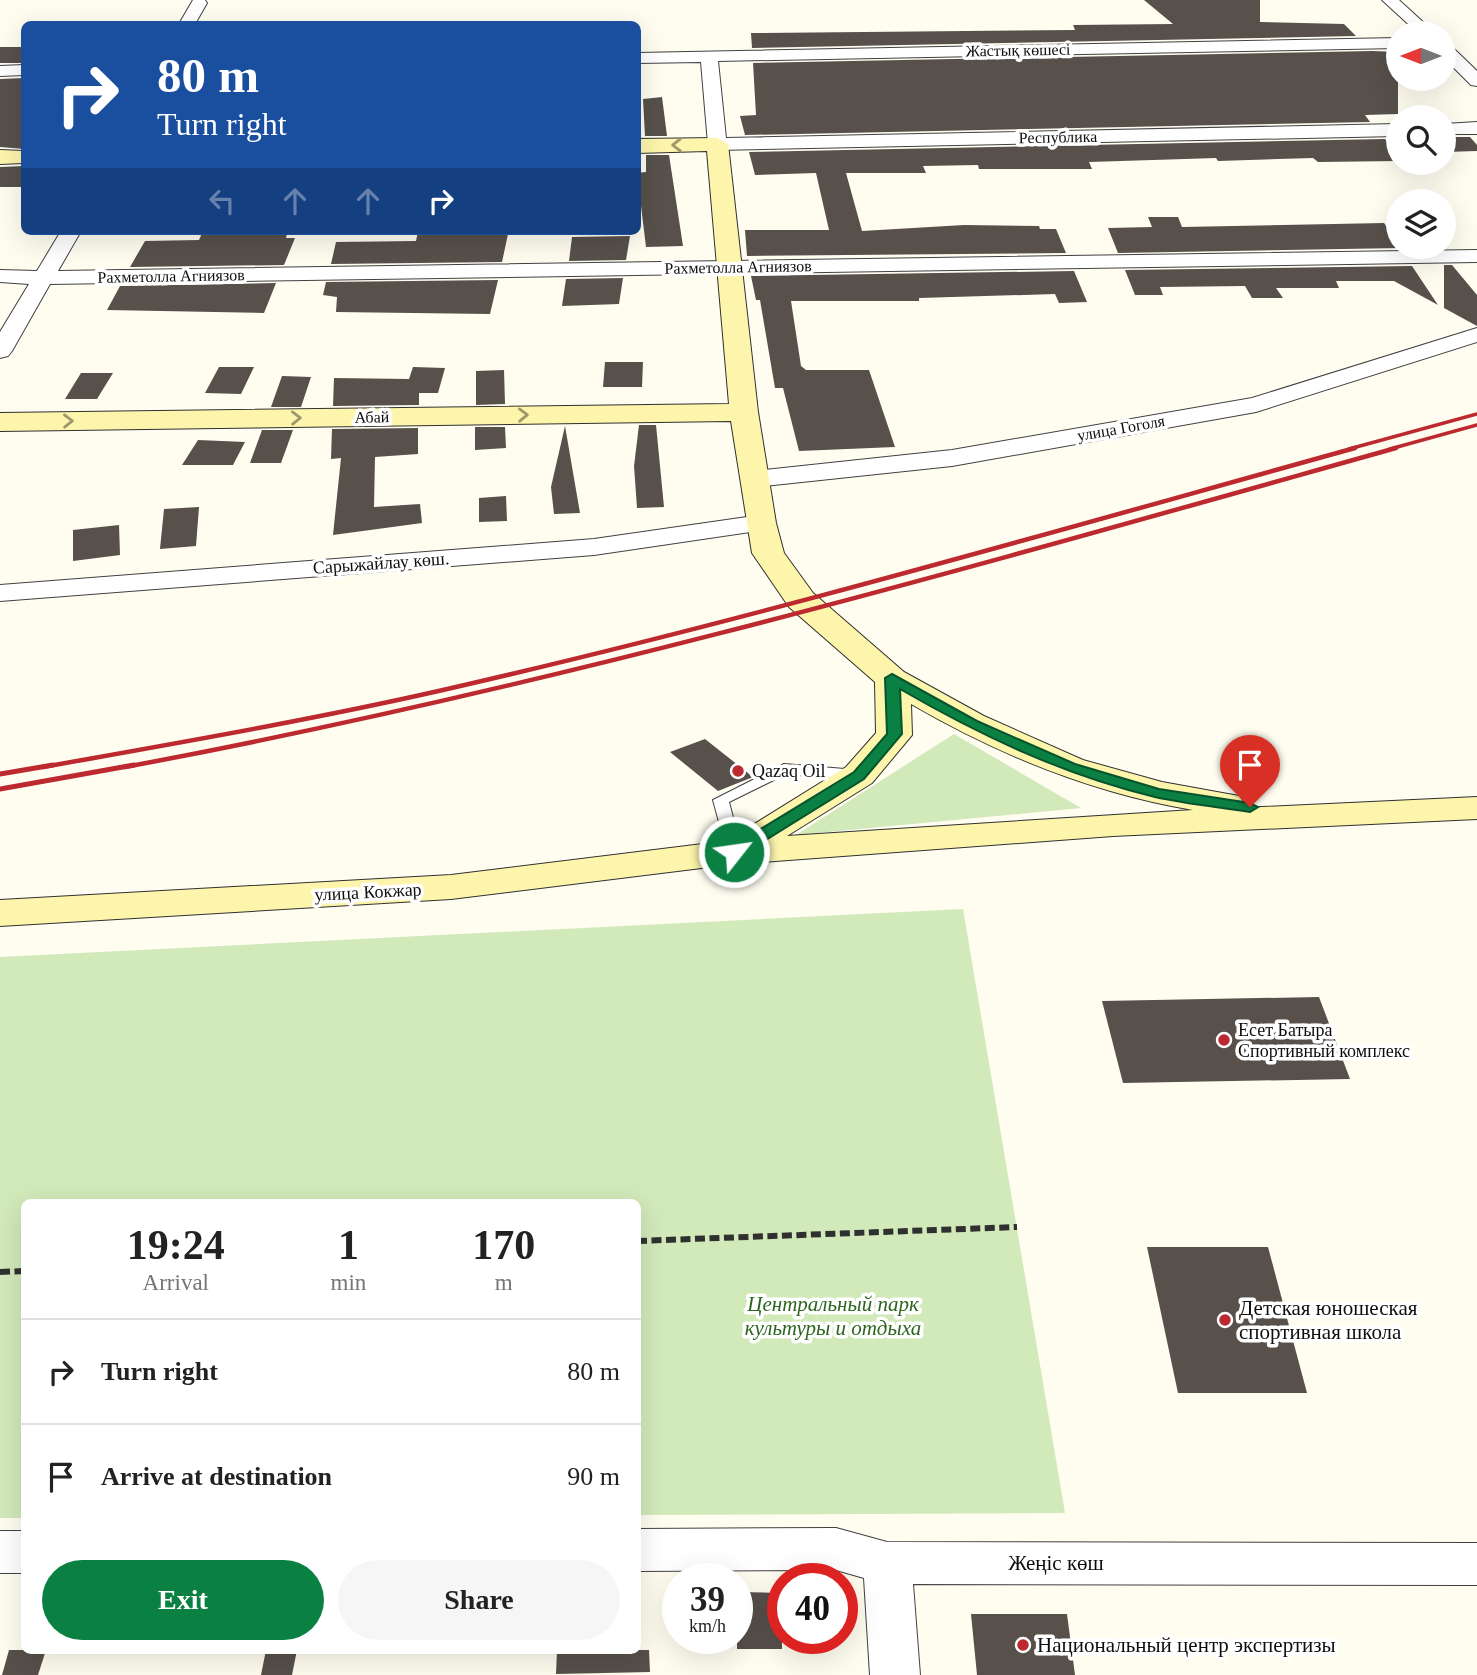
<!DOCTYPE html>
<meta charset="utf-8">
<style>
body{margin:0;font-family:Georgia,serif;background:#f6f6f6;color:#222;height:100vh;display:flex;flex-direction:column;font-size:26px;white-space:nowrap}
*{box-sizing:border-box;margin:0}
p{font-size:23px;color:#767676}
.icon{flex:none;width:38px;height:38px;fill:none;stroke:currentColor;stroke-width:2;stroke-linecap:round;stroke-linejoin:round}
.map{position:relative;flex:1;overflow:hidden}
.sheet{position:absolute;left:21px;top:1199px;width:620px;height:455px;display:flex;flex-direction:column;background:#fff;border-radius:10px;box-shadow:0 7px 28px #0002}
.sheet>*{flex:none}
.hud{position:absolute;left:21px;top:21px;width:620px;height:214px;border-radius:10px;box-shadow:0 7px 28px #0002;background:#1a4fa0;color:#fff;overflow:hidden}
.needle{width:46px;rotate:270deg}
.tools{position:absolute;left:1386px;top:21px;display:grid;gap:14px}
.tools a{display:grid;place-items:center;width:70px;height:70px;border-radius:50%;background:#fff;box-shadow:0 7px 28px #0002;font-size:35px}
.speed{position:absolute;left:662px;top:1563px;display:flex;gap:14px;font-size:35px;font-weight:700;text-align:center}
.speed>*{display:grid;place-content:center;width:91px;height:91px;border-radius:50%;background:#fff;box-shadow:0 7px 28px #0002;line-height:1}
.speed small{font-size:18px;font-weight:400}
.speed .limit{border:10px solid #d22;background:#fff;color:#111}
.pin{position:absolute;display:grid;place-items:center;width:60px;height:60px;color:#fff;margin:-72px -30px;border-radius:50% 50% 50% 0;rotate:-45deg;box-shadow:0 0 7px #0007}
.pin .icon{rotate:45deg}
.me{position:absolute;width:77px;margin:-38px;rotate:60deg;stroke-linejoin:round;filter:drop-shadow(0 0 5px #0008)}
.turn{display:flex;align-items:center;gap:24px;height:147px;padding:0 21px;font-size:32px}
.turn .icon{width:91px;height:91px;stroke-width:2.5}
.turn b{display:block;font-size:49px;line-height:60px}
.lanes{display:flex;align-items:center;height:66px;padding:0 21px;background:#0003;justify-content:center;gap:35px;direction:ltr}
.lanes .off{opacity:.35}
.eta{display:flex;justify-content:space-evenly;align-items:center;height:119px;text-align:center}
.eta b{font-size:42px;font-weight:800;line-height:49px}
.action{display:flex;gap:14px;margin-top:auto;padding:14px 21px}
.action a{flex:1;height:80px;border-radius:42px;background:#0b8043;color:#fff;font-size:28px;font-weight:800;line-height:80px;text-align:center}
.action a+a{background:#f6f6f6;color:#222}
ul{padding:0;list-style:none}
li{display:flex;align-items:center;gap:21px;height:105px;padding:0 21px;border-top:2px solid #e0e0e0}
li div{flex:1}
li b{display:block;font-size:26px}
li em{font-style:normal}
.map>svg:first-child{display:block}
</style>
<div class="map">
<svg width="1477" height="1675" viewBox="0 0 1477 1675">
<rect width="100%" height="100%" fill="#fffcf0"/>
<g fill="#d2e9ba">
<path d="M954,734L1081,808L796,835Z"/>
<path d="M963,909L1065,1513L637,1515V1202H24V1518H0V957Z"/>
</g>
<g fill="#57504b">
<path d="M1144,0H1260V22L1344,24L1356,36L752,48L751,33L1075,30L1073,25L1173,24Z"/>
<rect x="0" y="47" width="24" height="16"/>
<path d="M1372,51L1398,52V114L1365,115L1370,122L745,135L740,116L756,115L753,63Z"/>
<path d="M24,78V149L0,147V79Z"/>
<path d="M662,97L667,136H645L643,99Z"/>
<path d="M1444,137H1470L1477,145V151L1444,152Z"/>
<path d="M1385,139L1398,155V161L1318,162L1313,158L1218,161L1216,158L1089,162L1092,169H979L978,165L923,166L926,173H846L862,231L964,225L1039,226L1040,229H1056L1066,253L747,256L745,230H829L816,173L755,175L749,152Z"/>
<path d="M646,155H669L683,246L646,247L637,173L646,172Z"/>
<path d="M24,166V187H0V167Z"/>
<path d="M1148,217H1178L1182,227L1384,223L1401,248L1118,253L1108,228L1152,227Z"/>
<path d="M418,231H451V235L508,234L502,262L331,264L336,242L416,241Z"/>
<path d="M202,233L287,234L286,238H295L284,265L130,267L145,241L199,240Z"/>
<path d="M630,236L626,260L569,261L572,237Z"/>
<path d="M1444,265H1452L1477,295V326L1444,308Z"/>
<path d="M1412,266L1438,305L1394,281H1336L1339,288H1276L1283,298H1252L1245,286L1160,287L1163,295H1135L1125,270Z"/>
<path d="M1074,271L1087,302L1059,303L1055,294L919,298V301H791L801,366L806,370H869L895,447L799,451L783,388H775L760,300H756L751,276Z"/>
<path d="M623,278L619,304L562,306L566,279Z"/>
<path d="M498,280L490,314L336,312L337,297L323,295L326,282Z"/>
<path d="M276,283L264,313L107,310L120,286Z"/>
<path d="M605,362H643L642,387H603Z"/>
<path d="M219,367H254L241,394L205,393Z"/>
<path d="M413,367L445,368L438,393H419V405L333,406L334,378L409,379Z"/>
<path d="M504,370L505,404L476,405V371Z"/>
<path d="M81,373H113L97,399H65Z"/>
<path d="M282,376L311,377L301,407H271Z"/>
<path d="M639,425H656L664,507L637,508L634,466Z"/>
<path d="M565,426L580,513L554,514L551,487Z"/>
<path d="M475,427H505L506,448L475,450Z"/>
<path d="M418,428V454L375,457L374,507L420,504L422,523L333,535L341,458L331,459L332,429Z"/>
<path d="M262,430H293L281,463H250Z"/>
<path d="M198,440L245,442L233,465H182Z"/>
<path d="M506,496L507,521L479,522V498Z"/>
<path d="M199,507L196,546L160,549L164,509Z"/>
<path d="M119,525L120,555L73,561V530Z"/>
<path d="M705,739L753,777L718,791L670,752Z"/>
<path d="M1319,997L1350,1079L1123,1083L1102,1001Z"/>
<path d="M1147,1247H1268L1307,1393H1178Z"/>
<path d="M737,1592L782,1593V1649H737Z"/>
<path d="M971,1614H1067L1075,1675H977Z"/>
<path d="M9,1650H46L38,1675H2Z"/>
<path d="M266,1650H297L292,1675H261Z"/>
<path d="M557,1650H649L650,1672L556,1674Z"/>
</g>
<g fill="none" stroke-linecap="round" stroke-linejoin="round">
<defs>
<path id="lane" d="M784,764L857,770L865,775L857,780L786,774L729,802L742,852L740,855H728L713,800Z"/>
<g id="street">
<path d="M193,0H205L207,3L195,24H179Z"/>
<path d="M1382,0H1399L1435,33H1418Z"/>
<path d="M1398,38V48L718,61L726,138L1398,124V136L717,150L708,144L701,62L637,63V53Z"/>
<path d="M1444,44L1450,45L1477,71V86L1471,85L1444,58Z"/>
<path d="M24,65V75L0,76V66Z"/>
<path d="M1477,122V134H1444V124Z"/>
<path d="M61,231H81L58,271L1477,250V262L50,284L12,351L8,356L0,358V332L29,284L0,282V270L37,271Z"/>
<path d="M1477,328V342L1256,412L952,466L756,487L747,484L743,479L747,474L756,471L952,450L1252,398Z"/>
<path d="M761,515L770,517L774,523L770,529L594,555L0,601V585L594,539Z"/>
<path d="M836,1528L887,1542L1477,1543V1585L913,1584L920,1675H870L864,1578L836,1570L637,1571V1529Z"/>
<rect x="0" y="1531" width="24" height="42"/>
</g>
<g id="secondary">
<path d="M717,138L728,144L758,412L776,523L784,553L813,593L904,672L984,716L1083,760L1162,782L1239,796L1245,804L1242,808L1477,797V819L1113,836L734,864L451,899L0,926V900L451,875L727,841L846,767L876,733L875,682L789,607L752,553L731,421L0,431V413L729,404L707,151L637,153V139ZM911,704C999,755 1092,793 1193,810L787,836L872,783L912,735Z"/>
<path d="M0,150L24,151V163L0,164Z"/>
</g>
</defs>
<use href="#lane" stroke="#414141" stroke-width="2"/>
<use href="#street" stroke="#414141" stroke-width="2"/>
<use href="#secondary" stroke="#303030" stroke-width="2"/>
<g stroke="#303030" stroke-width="6" stroke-dasharray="10 4.5" stroke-linecap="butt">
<path d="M637,1241L1017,1227"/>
<path d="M0,1272L24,1271"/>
</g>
<use href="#lane" fill="#fff" fill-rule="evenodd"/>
<use href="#street" fill="#fff" fill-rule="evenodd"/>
<use href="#secondary" fill="#fdf5ac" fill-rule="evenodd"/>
<g stroke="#bc292e" stroke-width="3.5">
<path d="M1349,449L1477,414"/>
<path d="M1390,449L1477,425"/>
</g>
<g stroke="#bc292e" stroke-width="4.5">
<path d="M43,767C177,743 311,720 443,690C750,620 1052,532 1355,448"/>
<path d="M125,767C556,687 975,566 1396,448"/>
</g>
<g stroke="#bc292e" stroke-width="5">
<path d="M0,774L53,765"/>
<path d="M0,789L134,765"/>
</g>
</g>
<defs><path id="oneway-chevron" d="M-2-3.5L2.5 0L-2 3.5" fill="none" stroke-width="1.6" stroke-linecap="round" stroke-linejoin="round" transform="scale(1.75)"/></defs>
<g stroke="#9d996d">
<use href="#oneway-chevron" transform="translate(677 145) rotate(179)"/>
<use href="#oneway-chevron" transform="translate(523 415) rotate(-1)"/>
<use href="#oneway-chevron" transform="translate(296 418) rotate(-1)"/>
<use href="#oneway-chevron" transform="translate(68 421) rotate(-1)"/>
</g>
<path fill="#0b8043" stroke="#07532c" stroke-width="2" d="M892,674L977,721L1075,764L1159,789L1250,803L1258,807L1250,812C1219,807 1186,804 1155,797C1064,775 981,736 900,689L902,734L864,779L740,856H728V849L854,772L887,734L885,678Z"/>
<g fill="#bc292e" stroke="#fff" stroke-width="2.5">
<circle cx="738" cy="771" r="7"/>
<circle cx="1224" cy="1040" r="7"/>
<circle cx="1225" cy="1320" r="7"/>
<circle cx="1023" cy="1645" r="7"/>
</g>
<g text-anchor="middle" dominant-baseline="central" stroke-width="7" stroke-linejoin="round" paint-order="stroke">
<g font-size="16" fill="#0e0e0e" stroke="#fff">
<text transform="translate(1018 50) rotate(-1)">Жастық көшесі</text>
<text transform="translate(1058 137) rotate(-1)">Республика</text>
<text transform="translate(738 267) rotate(-1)">Рахметолла Агниязов</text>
<text transform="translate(171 276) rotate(-1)">Рахметолла Агниязов</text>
<text transform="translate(372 417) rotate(-1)">Абай</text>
<text transform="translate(1121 428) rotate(-10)">улица Гоголя</text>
</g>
<g font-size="18" fill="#0e0e0e" stroke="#fff">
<text transform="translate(381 563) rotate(-4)">Сарыжайлау көш.</text>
<text transform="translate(368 892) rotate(-3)">улица Кокжар</text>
</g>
<g font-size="18" fill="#0e0e0e" stroke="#fff" text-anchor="start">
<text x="752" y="771">Qazaq Oil</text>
<text x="1238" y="1030">Есет Батыра<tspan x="1238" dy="21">Спортивный комплекс</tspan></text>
</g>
<g font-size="21" font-style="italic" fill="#2d651f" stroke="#fff">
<text x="833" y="1304">Центральный парк<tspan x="833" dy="24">культуры и отдыха</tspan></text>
</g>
<g font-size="21" fill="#0e0e0e" stroke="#fff" text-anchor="start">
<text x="1239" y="1308">Детская юношеская<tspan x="1239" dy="24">спортивная школа</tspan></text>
<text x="1037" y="1645">Национальный центр экспертизы</text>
</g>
<g font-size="21" fill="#0e0e0e" stroke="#fff">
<text x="1056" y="1563">Жеңіс көш</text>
</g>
</g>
</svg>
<div class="tools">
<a><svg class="needle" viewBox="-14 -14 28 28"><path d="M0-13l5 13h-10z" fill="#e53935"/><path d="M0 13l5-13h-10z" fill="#767676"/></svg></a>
<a><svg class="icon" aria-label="search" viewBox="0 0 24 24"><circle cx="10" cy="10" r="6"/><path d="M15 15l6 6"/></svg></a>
<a><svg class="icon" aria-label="layers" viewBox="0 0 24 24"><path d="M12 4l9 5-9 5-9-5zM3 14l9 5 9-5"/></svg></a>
</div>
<div class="speed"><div>39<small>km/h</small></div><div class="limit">40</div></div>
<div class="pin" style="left:1250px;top:807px;background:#d93025"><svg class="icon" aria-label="arrive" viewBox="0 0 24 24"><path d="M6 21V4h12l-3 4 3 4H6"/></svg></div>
<svg class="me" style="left:734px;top:852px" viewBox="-20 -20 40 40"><circle r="17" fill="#0b8043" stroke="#fff" stroke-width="3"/><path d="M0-11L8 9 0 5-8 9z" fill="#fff"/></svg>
<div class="hud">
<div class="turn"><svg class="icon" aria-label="right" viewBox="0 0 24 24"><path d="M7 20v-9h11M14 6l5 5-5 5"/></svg><div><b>80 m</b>Turn right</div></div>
<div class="lanes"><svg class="icon off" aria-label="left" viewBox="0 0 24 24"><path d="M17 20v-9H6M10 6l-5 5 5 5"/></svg><svg class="icon off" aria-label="ahead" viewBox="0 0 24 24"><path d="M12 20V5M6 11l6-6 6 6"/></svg><svg class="icon off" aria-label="ahead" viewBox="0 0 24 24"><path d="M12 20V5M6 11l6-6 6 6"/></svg><svg class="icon" aria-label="right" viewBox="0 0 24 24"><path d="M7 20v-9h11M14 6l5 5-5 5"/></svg></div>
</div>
<section class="sheet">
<div class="eta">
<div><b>19:24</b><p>Arrival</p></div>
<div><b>1</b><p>min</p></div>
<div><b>170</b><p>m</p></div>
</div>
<ul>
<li><svg class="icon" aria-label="right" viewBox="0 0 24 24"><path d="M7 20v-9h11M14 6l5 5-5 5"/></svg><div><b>Turn right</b></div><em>80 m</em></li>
<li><svg class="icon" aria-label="arrive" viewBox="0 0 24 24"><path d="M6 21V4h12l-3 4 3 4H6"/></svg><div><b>Arrive at destination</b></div><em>90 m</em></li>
</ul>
<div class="action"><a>Exit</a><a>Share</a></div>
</section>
</div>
